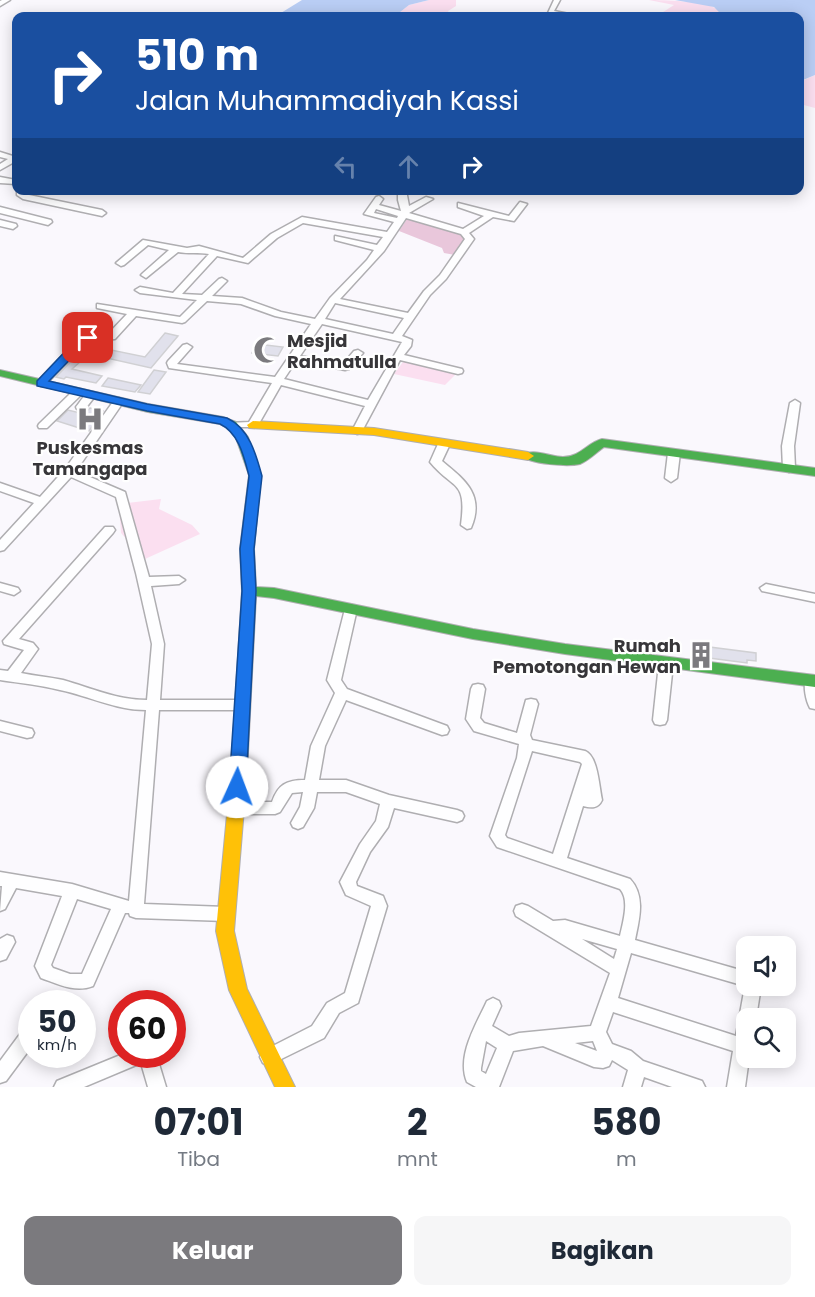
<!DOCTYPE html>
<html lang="id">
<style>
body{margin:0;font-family:Poppins,sans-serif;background:#f6f6f7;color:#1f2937;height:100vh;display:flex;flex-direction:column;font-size:22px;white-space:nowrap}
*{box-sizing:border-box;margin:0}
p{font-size:20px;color:#747a83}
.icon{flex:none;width:33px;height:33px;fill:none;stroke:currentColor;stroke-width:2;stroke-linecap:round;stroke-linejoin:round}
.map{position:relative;height:1087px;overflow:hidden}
.details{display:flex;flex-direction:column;background:#fff;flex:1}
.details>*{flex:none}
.banner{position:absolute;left:12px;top:12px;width:792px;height:183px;border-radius:12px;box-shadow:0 3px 15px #0003;background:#1a4fa0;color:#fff;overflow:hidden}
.fabs{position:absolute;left:736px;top:936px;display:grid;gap:12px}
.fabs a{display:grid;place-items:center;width:60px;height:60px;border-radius:12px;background:#fff;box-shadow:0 3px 15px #0003;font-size:30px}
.speed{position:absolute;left:18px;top:990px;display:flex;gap:12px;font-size:30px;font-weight:700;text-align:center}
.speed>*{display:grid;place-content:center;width:78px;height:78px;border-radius:50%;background:#fff;box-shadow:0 3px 15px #0003;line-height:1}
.speed small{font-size:15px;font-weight:400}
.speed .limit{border:9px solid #d22;background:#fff;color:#111}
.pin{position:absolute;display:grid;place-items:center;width:51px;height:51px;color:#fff;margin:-26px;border-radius:12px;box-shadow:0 3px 9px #0006}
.me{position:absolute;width:66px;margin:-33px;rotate:2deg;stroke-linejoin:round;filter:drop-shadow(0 0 4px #0008)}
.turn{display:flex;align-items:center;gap:21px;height:126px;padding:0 24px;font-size:27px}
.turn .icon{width:78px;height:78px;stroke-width:2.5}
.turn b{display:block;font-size:42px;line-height:51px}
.lanes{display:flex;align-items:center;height:57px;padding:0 24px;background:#0003;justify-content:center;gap:30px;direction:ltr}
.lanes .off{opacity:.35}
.eta{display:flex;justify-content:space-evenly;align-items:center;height:102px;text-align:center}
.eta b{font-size:36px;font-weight:700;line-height:42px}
.action{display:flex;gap:12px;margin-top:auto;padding:12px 24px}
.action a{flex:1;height:69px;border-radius:12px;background:#7b7a7e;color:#fff;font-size:24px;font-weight:700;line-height:69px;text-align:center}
.action a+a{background:#f6f6f7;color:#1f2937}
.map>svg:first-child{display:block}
</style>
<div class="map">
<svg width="815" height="1087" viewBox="0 0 815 1087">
<rect width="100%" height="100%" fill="#faf8fd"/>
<g fill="#fbdff0">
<path d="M429,0H456V6L448,11L450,16H395L409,5Z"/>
<path d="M649,0C663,0 704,1 715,8C719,10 722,14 726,16H657L674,5Z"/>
<path d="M815,75V108L800,104V82Z"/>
<path d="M406,358L458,372L445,385L394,374Z"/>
<path d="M161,499L159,509L192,525L200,534L145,559L121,533L119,504Z"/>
</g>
<path fill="#e9c7db" d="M407,219L454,231L464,237V243L455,255L444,253L442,248L399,231Z"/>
<g fill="#bacef5">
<path d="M302,0H429L409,5L395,16H276Z"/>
<path d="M675,0H815V75L803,80V82H800V16H723L714,7Z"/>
</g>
<g fill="#e1e1ec" stroke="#d0d0d3" stroke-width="1.5">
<path d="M165,333L178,336L151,368L89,354L72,369L102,376L96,383L66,377L64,379L56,377L87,345L145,357Z"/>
<path d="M257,344L283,347L278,356L252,353Z"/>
<path d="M154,370L166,372L150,394L138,392Z"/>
<path d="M108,378L141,385L135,392L102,386Z"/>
<path d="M90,408L103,411L89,431L57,421L68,410L84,414Z"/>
<path d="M694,645L756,653V661L747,660V663L694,656Z"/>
</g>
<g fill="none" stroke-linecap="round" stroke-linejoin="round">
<defs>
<g id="street">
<path d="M2,0H10L0,6V1Z"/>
<path d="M554,0H560L554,11L579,16H566L548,13Z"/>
<path d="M0,152L16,157V161L0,170V164L8,159L0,157Z"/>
<path d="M0,177L16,180V184L0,183Z"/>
<path d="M17,190H25V192L29,195L102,210L106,213L102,216L23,199L17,195Z"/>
<path d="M398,190H406L409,206L426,197L433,199L409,213L463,229L484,216L458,207V203L509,216L520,202L527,204L514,221L493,217L469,233L474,239L446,279L430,295L402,336L412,340L411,346L404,355L462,369L463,371L462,373L458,374L400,360L361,433L357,434L352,431L365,406L281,385L257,427H228L227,425L228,423L249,422L272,383L169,368L167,363L168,361L183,345L187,344L192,347L177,364L275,377L311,324L275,316L241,304L207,301L185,322L182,323L136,316L115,339L88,341L45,385L41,386L36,383L81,336L108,334L127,314L97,308V304L180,317L197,300L140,293L135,290L140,287L173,293L209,254C198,252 189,254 178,252L146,278L141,275L143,273L169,250L148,245L124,265L121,266L116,263L143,240L187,248L199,246L243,258L271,234L302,217L387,232L394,222L364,214L376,197L379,196L383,199L379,205L401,211L398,200ZM376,209L398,216L397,218L374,213ZM406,218L461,234L465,239L440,275L424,291L408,313L340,299L384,251ZM303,223L383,237L377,245L335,236V240L374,250L367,260L330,298L315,319L281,312L242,298L212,296L227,281L222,278L219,279L202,295L182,294L217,256L248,263L277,238ZM335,303L404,318L393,334L325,319ZM322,324L402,342L368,400L284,379L296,361L345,370L349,369L363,353L358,350L354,351L343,364L300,356Z"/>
<path d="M0,207L51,220L52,222L48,225L0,213Z"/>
<path d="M0,220L16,224L17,226L13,229L0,226Z"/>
<path d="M78,389L82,390L83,392L82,394L47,428H39L38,426L39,424L74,390Z"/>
<path d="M91,392L96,395L85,409H77L76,407C80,402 85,393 91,392Z"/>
<path d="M119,398L124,401L76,471L125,492L149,577L179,576L185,580L179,584L151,586L164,644L160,700H241L246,701L248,705L246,709L241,710H159L144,904L226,907L232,909L234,914L232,919L226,921L136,918L130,916L129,913H125L93,986C75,993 58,984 41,978L35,966L62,896L16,888L5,909L0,911L2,886H0V872L72,884L129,901L146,710C115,710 89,696 60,690C40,685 20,683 0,680V670L8,671L24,650L4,644L3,641L105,527H113L115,530L113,533L19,639L33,643L38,649L21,673C35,676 49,677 63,680C91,688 117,700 147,700L152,644L136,573L116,497L71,477L4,550L0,551V540L34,503L0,491V483L40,497L65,469L115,399ZM77,899L111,909L82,974H70L53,968L51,965Z"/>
<path d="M795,400L800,403L794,446L795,468L789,472L783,468L782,446L790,403Z"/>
<path d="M444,441L450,444L442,461C465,480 485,495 471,528L467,529L461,525C467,479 454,491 430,462L438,444Z"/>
<path d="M674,450L680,453L677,478L671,482L665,478L668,453Z"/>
<path d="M0,583L18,588L20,591L14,595L0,591Z"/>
<path d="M766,584L815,594V602L762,591L760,588Z"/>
<path d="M351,605L355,606L357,609L341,680L347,689L447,726L449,730L447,734L442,735L346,700L325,746L319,780H346L389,795L457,810L462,812L464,816L462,820L457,822L394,808L388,827L370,852L356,882L357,886L383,896L387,906L358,1003L339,1013L324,1038L269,1065L263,1063L260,1057L263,1051L312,1026L327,1003L345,993L371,906L346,895L340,882L360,844L376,821L380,804L346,792H317L314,808L303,827L298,829L293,827L291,823L300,807L303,792L292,793L280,812L275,814H237L232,812L230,808L232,804L237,802H272C278,785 286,780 305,780L311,746L335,693L327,680L345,609L347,606Z"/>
<path d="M666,659L671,661L673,664L667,720L665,724L660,725L655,724L653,720L659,664L661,661Z"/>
<path d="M811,677L815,678V709L810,708C806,701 803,686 806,678Z"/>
<path d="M478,684L483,685L485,689L480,718L484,723L517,733L526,700L531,699L536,700L538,704L530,735L532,740L585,751C598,756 599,787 602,800C598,809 591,808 583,806L567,858L630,879C646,896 639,920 635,940L747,972V986H761L756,1018H747V1058H749L745,1087H727L733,1051L613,1012L606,1032L612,1044L631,1051L643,1061L702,1081L705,1087H672L644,1077L641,1087H623L628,1070L612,1060L609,1066L603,1068L594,1067L543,1046L513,1051L499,1087H476L467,1082C456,1056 477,1023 487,1001L493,998L499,1001L501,1006L492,1026L509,1036L519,1033L591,1026L610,973L516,916L514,911L516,906L522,904L528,906L553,921L565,920L620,936C623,922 630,900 620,889L497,847L490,836L517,758L519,744L474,731L466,719L471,689L473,685ZM532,751L580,762L582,764L553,854L507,838L505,835ZM582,939L617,949L614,959ZM631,953L745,986L736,1036L618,998ZM486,1041L497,1048L486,1074L481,1071V1068ZM593,1041L597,1051L575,1043Z"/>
<path d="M0,721L32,729L34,733L32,737L27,738L0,731Z"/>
<path d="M7,935L13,937L15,942L6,959L0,961V939Z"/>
<path d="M32,1024V1046L6,1081L0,1083V1061L26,1026Z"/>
<path d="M123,1054H156L166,1087H148L141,1063L84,1087H54L57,1081Z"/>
</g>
<g id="fast">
<path d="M0,370L148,404L223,417L236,422L248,437L261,475L254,549L256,587L274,588L473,629L565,644L815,675V687L565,654L473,639L274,598L256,596L247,772L245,777L239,778L233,777L231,772L242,591L240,549L249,475L236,438L228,428L220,424L148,412L0,376Z"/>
<path d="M602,439L815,468V476L604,447C597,452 588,461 580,464C568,467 530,464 522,456C531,447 551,457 563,457C580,457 587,443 602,439Z"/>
</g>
<g id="slow">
<path d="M253,421L374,428L528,452L534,456L528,460L374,435L249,428L247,425Z"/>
<path d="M239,766L245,767L247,772L234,931L247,989L295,1087H275L229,990L216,931L231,772L233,767Z"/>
</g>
</defs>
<use href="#street" stroke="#afaeb1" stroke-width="3"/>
<use href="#fast" stroke="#afaeb1" stroke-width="2"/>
<use href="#slow" stroke="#afaeb1" stroke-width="2"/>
<use href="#street" fill="#fefeff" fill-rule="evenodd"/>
<use href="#fast" fill="#4caf50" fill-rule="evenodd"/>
<use href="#slow" fill="#ffc107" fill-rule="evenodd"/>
</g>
<path fill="#1a73e8" stroke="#114b97" stroke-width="1.5" d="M88,334L94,338L86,343L49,381L147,404L227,418C249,428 256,454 262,476L254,549L256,591L246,787L243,792L237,794L232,792L229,787L242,591L240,549L249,476C244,457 239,433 220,424L147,411L37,386V381L78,338Z"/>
<defs>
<symbol id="mosque-bare" viewBox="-9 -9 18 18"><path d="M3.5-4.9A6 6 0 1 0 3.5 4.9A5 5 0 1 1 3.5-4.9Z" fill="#7b7a7e" stroke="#fff" stroke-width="2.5" paint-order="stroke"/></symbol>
<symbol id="hospital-bare" viewBox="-9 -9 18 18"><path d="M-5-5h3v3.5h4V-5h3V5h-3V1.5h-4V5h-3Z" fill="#7b7a7e" stroke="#fff" stroke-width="2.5" paint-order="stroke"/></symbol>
<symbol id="building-bare" viewBox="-9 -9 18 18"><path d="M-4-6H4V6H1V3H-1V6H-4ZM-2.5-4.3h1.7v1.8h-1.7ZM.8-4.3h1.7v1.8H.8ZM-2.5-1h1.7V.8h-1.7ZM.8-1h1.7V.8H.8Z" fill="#7b7a7e" stroke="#fff" stroke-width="2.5" paint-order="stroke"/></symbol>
</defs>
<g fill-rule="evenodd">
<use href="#mosque-bare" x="248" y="331" width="38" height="38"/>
<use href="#hospital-bare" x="71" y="400" width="38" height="38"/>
<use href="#building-bare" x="682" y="636" width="38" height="38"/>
</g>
<g text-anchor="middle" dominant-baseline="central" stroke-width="4.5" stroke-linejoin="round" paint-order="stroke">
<g font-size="18" font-weight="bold" fill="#373639" stroke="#fff" text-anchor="start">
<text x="287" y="340">Mesjid<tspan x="287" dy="21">Rahmatulla</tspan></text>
<text x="90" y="447" text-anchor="middle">Puskesmas<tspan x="90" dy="21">Tamangapa</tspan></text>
<text x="681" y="645" text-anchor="end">Rumah<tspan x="681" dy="21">Pemotongan Hewan</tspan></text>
</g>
</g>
</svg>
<div class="fabs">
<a><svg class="icon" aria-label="sound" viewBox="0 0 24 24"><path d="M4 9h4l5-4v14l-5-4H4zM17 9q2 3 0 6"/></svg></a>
<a><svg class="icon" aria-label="search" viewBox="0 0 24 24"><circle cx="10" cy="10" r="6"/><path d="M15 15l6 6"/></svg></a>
</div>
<div class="speed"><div>50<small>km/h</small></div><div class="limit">60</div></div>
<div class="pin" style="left:88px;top:338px;background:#d93025"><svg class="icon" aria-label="arrive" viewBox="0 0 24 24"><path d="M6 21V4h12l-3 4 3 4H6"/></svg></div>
<svg class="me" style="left:237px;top:787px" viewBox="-20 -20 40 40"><circle r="19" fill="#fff"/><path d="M0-13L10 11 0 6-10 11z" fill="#1a73e8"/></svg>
<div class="banner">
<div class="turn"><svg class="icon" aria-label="right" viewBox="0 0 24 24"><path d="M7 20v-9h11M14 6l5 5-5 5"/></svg><div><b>510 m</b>Jalan Muhammadiyah Kassi</div></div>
<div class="lanes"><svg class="icon off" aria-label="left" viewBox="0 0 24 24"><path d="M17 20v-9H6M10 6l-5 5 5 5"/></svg><svg class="icon off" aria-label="ahead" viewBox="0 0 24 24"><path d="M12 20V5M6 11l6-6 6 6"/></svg><svg class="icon" aria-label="right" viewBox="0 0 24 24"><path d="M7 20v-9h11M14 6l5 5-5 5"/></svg></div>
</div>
</div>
<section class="details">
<div class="eta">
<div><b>07:01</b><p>Tiba</p></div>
<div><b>2</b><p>mnt</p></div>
<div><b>580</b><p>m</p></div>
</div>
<div class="action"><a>Keluar</a><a>Bagikan</a></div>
</section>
